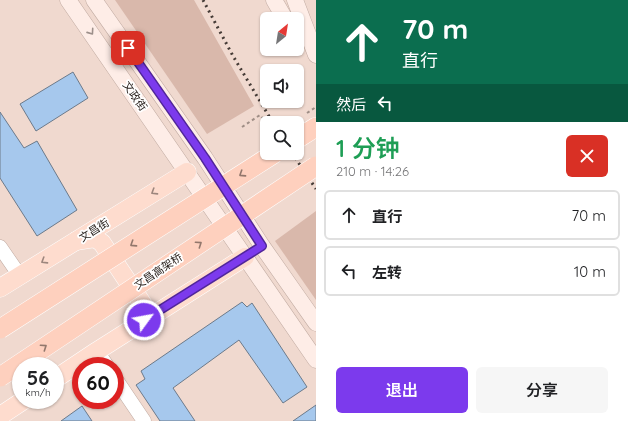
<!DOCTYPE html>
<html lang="zh">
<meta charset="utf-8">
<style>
body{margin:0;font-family:Quicksand,"Noto Sans SC",sans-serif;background:#f6f6f6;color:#202124;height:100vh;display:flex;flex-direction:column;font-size:15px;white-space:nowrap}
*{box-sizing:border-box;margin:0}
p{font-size:13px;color:#757577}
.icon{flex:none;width:22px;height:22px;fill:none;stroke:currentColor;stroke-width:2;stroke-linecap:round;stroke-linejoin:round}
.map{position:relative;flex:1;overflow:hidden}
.details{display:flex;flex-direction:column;background:#fff;width:312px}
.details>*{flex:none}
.top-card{background:#0b6e4f;color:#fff;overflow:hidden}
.needle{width:26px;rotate:30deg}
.controls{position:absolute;left:260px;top:12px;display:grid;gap:8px}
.controls a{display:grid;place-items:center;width:44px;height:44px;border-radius:6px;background:#fff;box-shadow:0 1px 3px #0004;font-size:20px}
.speed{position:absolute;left:12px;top:357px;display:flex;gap:8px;font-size:20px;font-weight:700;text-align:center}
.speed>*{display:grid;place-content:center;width:52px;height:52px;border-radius:50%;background:#fff;box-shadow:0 1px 3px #0004;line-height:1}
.speed small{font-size:10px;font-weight:400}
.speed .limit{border:6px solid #d22;background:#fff;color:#111}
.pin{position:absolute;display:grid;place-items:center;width:34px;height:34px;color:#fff;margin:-17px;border-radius:8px;box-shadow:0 2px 6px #0006}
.me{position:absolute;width:44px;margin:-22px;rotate:58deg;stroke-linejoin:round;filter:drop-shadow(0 0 3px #0008)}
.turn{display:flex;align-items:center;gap:14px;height:84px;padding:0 20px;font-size:18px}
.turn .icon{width:52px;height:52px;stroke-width:2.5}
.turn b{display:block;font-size:28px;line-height:34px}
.then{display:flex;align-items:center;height:38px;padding:0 20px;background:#0003;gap:8px;font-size:15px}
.round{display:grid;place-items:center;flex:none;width:42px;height:42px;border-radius:6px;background:#f6f6f6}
.head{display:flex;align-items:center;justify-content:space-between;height:68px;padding:0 20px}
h1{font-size:24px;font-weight:600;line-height:30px;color:#1e9e55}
.primary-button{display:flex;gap:8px;margin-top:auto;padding:8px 20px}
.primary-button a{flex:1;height:46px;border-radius:6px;background:#7c3aed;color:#fff;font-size:16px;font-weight:600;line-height:46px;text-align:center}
.primary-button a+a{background:#f6f6f6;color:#202124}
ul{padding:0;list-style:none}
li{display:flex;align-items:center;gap:12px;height:50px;margin:0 8px 6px;padding:0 12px;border:2px solid #e0e0e0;border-radius:6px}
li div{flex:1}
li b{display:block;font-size:15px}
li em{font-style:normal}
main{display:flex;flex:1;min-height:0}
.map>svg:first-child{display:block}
</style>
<main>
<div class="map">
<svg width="316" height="421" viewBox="0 0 316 421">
<rect width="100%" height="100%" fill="#f0d9cf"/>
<g fill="#d9b8ab">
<path d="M115,0H194L254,106L207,134Z"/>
<path d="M316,211V300L275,241Z"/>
</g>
<g fill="#a6c8ed" stroke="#6c7a8a">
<path d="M73,72L88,98L36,131L20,104Z"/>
<path d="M0,112L24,148L37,141L77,210L37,236L0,178Z"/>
<path d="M242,302L247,307L252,303L307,387L283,403L239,340L173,388L195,421H160L136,385L145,379L141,371Z"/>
<path d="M316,405V421H293Z"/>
<path d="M82,406L92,421H61Z"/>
</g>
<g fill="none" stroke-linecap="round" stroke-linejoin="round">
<defs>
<g id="tertiary">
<path d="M0,247L20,276"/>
<path d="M97,351L107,366"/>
<path d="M115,378L144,421"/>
</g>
<g id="secondary">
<path d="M68,0L316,360"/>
<path d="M94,0L205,158L262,246L316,323"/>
<path d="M274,0L285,19"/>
<path d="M295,0L316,55"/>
</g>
<g id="primary">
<path d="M76,241L95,238L102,243L144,306L142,316L134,326"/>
<path d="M0,288L187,172"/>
<path d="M55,379L97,351L245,257"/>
<path d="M0,416L24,400"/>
</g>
<path id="trunk" d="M297,139L316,127"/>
</defs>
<use href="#tertiary" stroke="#c1aba2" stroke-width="15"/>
<use href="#secondary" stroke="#c1aba2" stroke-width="17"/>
<use href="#primary" stroke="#fff" stroke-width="19"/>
<use href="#trunk" stroke="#fff" stroke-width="20"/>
<g stroke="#9f8e86" stroke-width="2" stroke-dasharray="3 3" stroke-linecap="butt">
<path d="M307,113L316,107"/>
<path d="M242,127L260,115L267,124"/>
</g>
<use href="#tertiary" stroke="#fff" stroke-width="14"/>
<use href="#secondary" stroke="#feede7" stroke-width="16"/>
<use href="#primary" stroke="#fedcce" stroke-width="18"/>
<use href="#trunk" stroke="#fed0be" stroke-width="19"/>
<g stroke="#453b36" stroke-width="3" stroke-dasharray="2 4" stroke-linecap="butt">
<path d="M203,0L233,56L273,123"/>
<path d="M292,153L316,189"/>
</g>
<defs>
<g id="trunk-bridge">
<path d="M0,329L275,153"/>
<path d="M0,377L316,166"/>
</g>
</defs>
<use href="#trunk-bridge" stroke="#fff" stroke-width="20" stroke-linecap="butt"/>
<use href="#trunk-bridge" stroke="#fed0be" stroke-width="19"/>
</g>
<defs><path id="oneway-chevron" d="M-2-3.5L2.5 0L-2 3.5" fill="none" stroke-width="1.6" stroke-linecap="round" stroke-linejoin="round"/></defs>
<use stroke="#9d908b" href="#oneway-chevron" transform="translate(91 32) rotate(55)"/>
<g stroke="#92776c">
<use href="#oneway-chevron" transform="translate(242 174) rotate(147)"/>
<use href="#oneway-chevron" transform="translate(133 244) rotate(147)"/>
<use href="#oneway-chevron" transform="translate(199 244) rotate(-34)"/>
<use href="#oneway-chevron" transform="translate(44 347) rotate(-34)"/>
</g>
<g stroke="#9d867d">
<use href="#oneway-chevron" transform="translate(154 192) rotate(148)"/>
<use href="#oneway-chevron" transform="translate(44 261) rotate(148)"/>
</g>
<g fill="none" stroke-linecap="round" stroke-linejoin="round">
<defs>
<path id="route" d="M128,48L205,158L262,246L144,320"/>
</defs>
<use href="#route" stroke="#51269a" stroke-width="10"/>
<use href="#route" stroke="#7c3aed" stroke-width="7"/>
</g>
<g text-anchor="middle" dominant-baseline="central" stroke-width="3.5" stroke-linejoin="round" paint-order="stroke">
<g font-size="11" fill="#261e1a" stroke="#fff">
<text transform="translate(135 96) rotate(55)">文政街</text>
<text transform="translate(94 230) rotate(-32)">文昌街</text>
<text transform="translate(158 271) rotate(-34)">文昌高架桥</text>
</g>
</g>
</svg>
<div class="controls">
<a><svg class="needle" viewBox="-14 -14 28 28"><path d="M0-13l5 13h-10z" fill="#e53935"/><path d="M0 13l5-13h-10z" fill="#757577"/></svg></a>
<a><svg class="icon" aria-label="sound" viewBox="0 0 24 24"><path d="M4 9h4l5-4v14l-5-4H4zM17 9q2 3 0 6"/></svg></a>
<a><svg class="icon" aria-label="search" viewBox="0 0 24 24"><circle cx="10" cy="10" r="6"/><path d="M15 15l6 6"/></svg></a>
</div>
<div class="speed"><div>56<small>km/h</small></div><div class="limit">60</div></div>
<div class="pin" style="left:128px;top:48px;background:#d93025"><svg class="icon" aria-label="arrive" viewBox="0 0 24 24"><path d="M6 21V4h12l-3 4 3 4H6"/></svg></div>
<svg class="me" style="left:144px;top:320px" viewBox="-20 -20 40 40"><circle r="17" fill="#7c3aed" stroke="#fff" stroke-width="3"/><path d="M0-11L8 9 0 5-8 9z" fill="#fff"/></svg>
</div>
<section class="details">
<div class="top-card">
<div class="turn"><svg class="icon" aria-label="ahead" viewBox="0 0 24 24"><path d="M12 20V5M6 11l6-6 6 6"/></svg><div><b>70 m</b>直行</div></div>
<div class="then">然后<svg class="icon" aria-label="left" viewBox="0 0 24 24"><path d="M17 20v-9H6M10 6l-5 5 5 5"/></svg></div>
</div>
<div class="head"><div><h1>1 分钟</h1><p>210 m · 14:26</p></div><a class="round" style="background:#d93025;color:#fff"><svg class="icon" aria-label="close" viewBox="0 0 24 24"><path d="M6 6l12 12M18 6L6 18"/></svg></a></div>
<ul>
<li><svg class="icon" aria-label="ahead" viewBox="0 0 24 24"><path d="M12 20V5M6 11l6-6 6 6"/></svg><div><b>直行</b></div><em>70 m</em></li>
<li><svg class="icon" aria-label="left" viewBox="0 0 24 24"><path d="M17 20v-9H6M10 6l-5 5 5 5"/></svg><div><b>左转</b></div><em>10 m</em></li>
</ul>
<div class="primary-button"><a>退出</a><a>分享</a></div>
</section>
</main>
